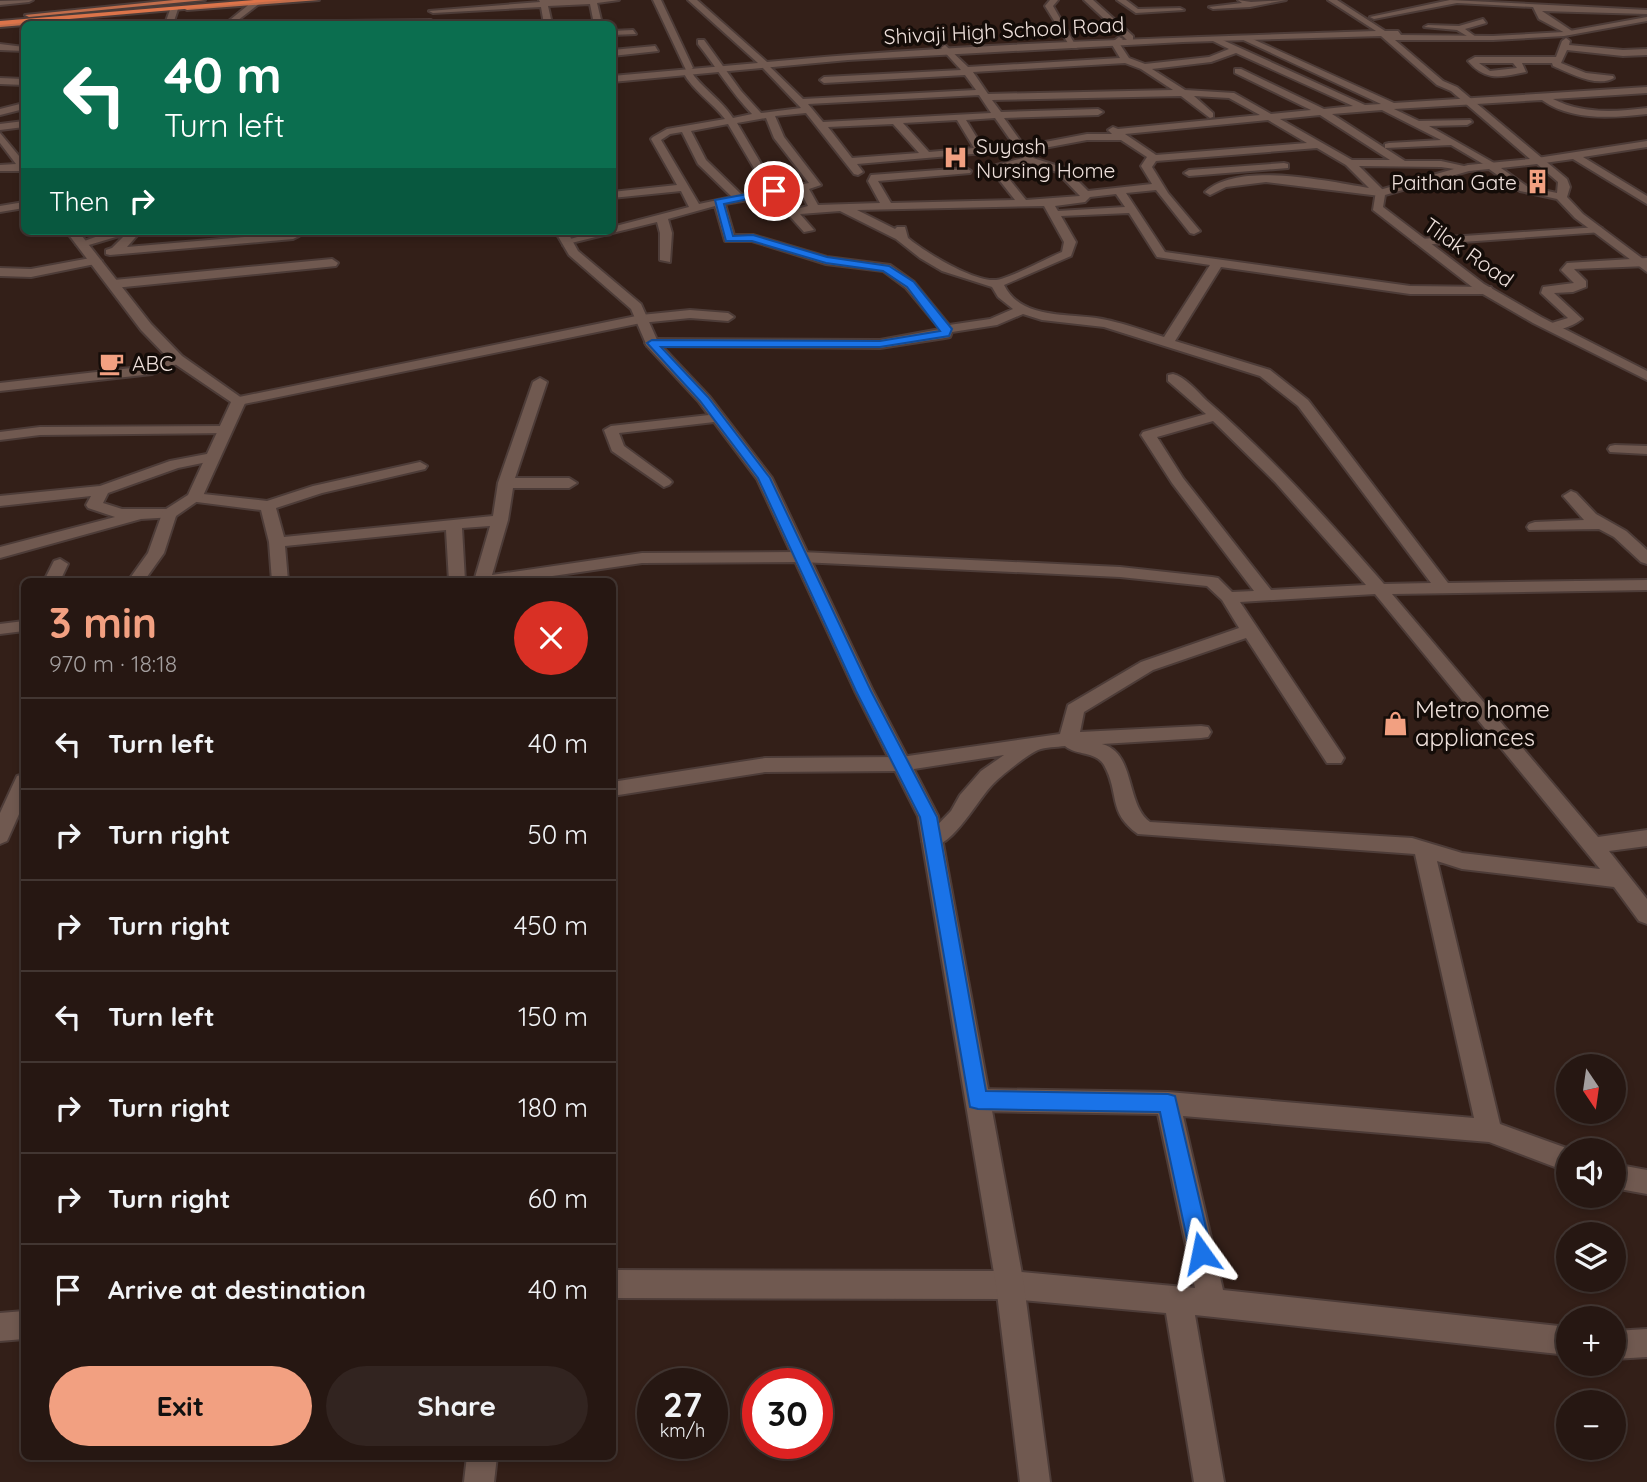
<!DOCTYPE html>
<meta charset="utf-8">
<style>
body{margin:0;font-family:Quicksand,sans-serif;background:#322420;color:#f1f3f6;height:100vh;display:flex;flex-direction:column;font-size:26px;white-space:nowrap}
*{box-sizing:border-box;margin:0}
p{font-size:23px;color:#a49f9f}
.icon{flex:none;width:38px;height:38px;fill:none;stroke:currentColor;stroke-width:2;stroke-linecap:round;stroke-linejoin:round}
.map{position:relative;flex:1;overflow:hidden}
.side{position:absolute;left:21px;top:578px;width:595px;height:882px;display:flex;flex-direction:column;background:#261712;border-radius:10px;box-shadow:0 4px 10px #0003,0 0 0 2px #423632}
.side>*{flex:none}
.banner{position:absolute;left:21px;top:21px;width:595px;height:214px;border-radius:10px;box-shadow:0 4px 10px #0003,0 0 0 2px #423632;background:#0b6e4f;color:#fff;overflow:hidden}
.needle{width:46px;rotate:167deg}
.controls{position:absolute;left:1556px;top:1054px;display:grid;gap:14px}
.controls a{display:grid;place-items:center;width:70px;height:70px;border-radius:50%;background:#261712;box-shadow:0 4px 10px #0003,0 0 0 2px #423632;font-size:35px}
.speed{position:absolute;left:637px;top:1368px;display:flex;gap:14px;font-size:35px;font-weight:700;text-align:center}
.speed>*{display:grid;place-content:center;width:91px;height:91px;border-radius:50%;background:#261712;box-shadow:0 4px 10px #0003,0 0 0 2px #423632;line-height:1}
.speed small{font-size:18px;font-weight:400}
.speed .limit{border:10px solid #d22;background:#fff;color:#111}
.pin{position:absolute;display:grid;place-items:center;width:60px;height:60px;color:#fff;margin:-30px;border:4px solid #fff;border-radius:50%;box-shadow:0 2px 7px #0007}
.me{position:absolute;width:77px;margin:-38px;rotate:348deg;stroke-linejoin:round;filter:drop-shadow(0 0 5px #0008)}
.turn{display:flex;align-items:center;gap:24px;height:147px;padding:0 28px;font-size:32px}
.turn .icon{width:91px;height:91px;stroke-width:2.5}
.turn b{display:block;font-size:49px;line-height:60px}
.then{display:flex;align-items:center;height:66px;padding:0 28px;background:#0003;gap:14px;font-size:26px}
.round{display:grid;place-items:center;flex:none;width:74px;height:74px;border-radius:37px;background:#322420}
.headline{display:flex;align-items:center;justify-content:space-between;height:119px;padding:0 28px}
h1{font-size:42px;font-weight:800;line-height:52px;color:#f2a081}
.primary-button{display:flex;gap:14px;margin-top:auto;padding:14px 28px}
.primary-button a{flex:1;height:80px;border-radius:42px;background:#f2a081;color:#111;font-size:28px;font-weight:800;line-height:80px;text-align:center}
.primary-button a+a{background:#322420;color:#f1f3f6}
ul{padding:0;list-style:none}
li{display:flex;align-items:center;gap:21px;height:91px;padding:0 28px;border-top:2px solid #423632}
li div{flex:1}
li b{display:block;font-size:26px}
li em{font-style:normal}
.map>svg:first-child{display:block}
</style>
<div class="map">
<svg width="1647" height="1482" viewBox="0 0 1647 1482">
<rect width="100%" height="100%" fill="#331f18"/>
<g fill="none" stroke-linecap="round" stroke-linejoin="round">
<defs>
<g id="minor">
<path d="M33,0L29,2L0,5V1Z"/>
<path d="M539,0H619L597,3L602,24H594L590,4L548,6L552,24H544L541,7L433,13L429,11L540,2Z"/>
<path d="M653,0H661L693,68L690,70C701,88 721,99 733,118L752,114C730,91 717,68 698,44V40H704L741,91L761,113L801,108L761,66L764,61L803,99L976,90L965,75L824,83L820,80L824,77L961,70L941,48L945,45L968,67L1120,58L1111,43L1119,37L1123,39L1119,43L1129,58L1145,64L1209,57L1229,49L1209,39L1216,37L1365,105L1381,104L1239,38L1246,36L1394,103L1647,87V93L1553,99C1582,114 1615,112 1647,108V114C1612,118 1571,121 1542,100L1394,109L1419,121L1470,120L1472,122L1467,125L1429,126L1494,163V167L1490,168L1451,145L1385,148V144L1389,143L1441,140L1382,110L1332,114L1405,161H1441L1473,168L1468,171L1441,167L1359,166L1384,191L1385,193L1380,196L1266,182L1226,187L1210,195L1205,192C1238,161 1327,181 1369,188L1346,165L1317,148L1156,161L1152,167L1168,193L1200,231L1194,234L1190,233L1156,190L1126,193L1165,252L1410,286L1491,287L1493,290L1487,294H1410L1221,267L1175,341L1270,370L1308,400L1448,583L1647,580V590L1392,594L1598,837L1647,830V846L1609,851L1647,899V924L1639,921L1614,887L1462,869L1437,861L1500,1124L1572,1150H1568V1172L1489,1142L1183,1116L1223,1290L1568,1327V1355L1195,1315L1224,1482H1194L1166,1313L1010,1299L612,1298V1270L1010,1271L1195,1288L1158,1114L978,1111L969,1108L966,1100L969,1092L978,1089L1168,1092L1474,1118L1415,854L1138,834C1107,812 1120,793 1104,765C1096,751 1077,756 1065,746C1057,747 1045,747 1038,750C1027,755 1003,774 994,783C977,799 950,854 925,846L922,841L951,811L960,795L981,771L1004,755L901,771L765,772L612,796V782L765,758L901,757L1060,734L1068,705L1141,662L1239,628L1222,600L1207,586L1120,577L801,562L642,563L518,581H474L490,526L462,528L465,581H449L446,530L285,546L288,581H272L269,542L261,510L189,501L186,498L194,493L267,501L313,486L420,462L427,466L425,469L322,493L276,508L284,537L493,516L498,483L533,382L540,378L547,382L515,478H569L577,483L569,488H513L508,520L492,575L642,553L801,552L1120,567L1212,577L1218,578L1232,592L1254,591L1172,483L1141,435L1143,432L1206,414L1168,381V375L1173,374C1185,377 1197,391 1206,400C1270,455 1328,520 1384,584L1431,583L1298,406L1260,376L1104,327L1042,320L1023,314L997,325L952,332L950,337L945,338L880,348L647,346L645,343L652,339L880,340L940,329L906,288L883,271L826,264L752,241H725L715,206L668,219L672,233L670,262L660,260V233L657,222L563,245V241L599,231H612V227L689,207L681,191L612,198V192L677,185L651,139L653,137L667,129L725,119C712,102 692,90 683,72L686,70ZM1236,53L1353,106L1324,109L1241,69H1235V73L1311,110L1271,114L1234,93L1185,90L1152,69L1211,62ZM1125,63L1141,69L1173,90L988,94L973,72ZM979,95L991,113L823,122L808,104ZM1181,96L1210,118L1213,117V113L1194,96L1229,98L1260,115L1118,129L1113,127L1108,130L1112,134H1087L1024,146L1004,118L1098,115L1103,112L1098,109L1001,112L992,100ZM806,113L854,174L858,175L863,172L857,164L984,153L985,151L966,120L995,118L1023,158L989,167L1015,200L891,203L878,181L970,173L971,171L966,168L871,175L868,181L880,203L818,205L809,189L821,185L784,137L775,116ZM1320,115L1390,160H1352L1280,119ZM766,118L774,138L809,183L776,189L737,123ZM957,120L974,148L929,152L903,123ZM1268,120L1307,143L1156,155L1125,134ZM728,124L767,190L742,195L706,160L691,131ZM893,124L919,153L852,158L828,127ZM682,132L698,164L732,197L699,204L661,140L670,134ZM1087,140H1121L1147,157L1141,166L1152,184L1088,191L1065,168L1033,158L1028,151ZM1029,163L1057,172L1080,196L1026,200L1001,169ZM800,191L808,206L786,212L804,232L814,230L800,214L840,211L896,239L920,258L942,271L992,287L998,297L1013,309L990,319L949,325L914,282L890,265L827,257L753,235H734L725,204ZM1116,194L1125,207L1058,211L1055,206L1085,202L1090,197ZM1044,206L1064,242L1062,252C1047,258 1009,279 996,280C973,282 925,252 908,238L905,227H897L895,229L857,210ZM1129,213L1157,257L1210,265L1164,337C1145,331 1126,324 1107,320C1074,312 1022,322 1004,285L1071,256L1076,242L1061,216ZM1213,421L1275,482L1366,585L1271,590L1183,478L1157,437ZM1375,594L1600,869L1462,853L1412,838L1150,822C1125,804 1136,753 1102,744L1201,738L1208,737L1211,732L1208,727L1201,726L1080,732L1084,712L1153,670L1246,638L1327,763H1341L1344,758L1341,753L1240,602Z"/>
<path d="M1050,0H1058L1053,6L1077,48H1071L1045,6Z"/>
<path d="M1084,0H1093L1133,36V40H1127Z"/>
<path d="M1117,0H1126L1138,9L1180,8L1184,10L1136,13Z"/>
<path d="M1238,0L1251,2L1286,0L1250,7L1213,9L1209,7L1242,3Z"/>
<path d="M1450,0L1647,10V14L1542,11L1572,31L1569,35L1539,19L1533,7L1457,3L1374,19L1370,17Z"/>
<path d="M252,2L259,4L233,24H225Z"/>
<path d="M171,7L178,9L173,24H165Z"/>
<path d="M1483,19L1486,23L1465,29L1476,37L1472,39L1457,30L1424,27L1428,25L1459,26Z"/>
<path d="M431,20L434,24H254L258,22Z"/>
<path d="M633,30L636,34L612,35V31Z"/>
<path d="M1566,38L1570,41L1569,45L1623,50L1647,49V55L1623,56L1567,50L1561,63L1586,73L1613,76L1614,78C1597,88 1570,73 1553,66L1552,63H1522L1526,72C1501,77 1486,82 1468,61L1475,57H1556L1562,41ZM1479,63H1513L1517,68L1490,71Z"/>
<path d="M0,44L24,47V51L0,50Z"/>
<path d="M655,46L658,51L612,56V50Z"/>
<path d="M0,78L24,79V85L0,84Z"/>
<path d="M24,103V109L0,115V109Z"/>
<path d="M24,121V127L0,130V124Z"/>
<path d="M1647,141V147L1583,157L1647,196V204L1573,159L1537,164L1532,161L1537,158Z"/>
<path d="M1284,163L1288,164V168L1189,176L1184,173L1189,170Z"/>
<path d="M24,202V208L0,212V206Z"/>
<path d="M1598,227L1602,228V232L1420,245L1414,242L1420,239Z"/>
<path d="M112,231H141L127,247L293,233L299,236L293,239L110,255L106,254V250L112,248L126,234L82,247L76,244Z"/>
<path d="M96,257L102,261L100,263L31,277L0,276V268L31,269Z"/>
<path d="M1647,258V266L1574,269L1586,281V287L1573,292L1554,293L1582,319C1572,327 1553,334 1542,326L1568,318L1541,293L1543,287L1574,283L1561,270L1567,263Z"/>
<path d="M332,259L338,263L336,266L114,288L108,284L114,280Z"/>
<path d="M690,310L728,313L734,317L728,321L690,318L641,323L239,405L232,401L239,397L641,315Z"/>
<path d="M177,355L184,359L182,362L152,374L0,391V383L149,366Z"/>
<path d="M718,414L725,418L723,421L619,433L624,446L669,479L672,482L669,485L664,487L612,451L604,430L611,426Z"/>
<path d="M225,426L232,430L230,433L40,435L0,440V432L40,427Z"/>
<path d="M1615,445L1647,446V454L1610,452L1608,449L1610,446Z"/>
<path d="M212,453L219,457L217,460L178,468L108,493L103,503L122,509H169L175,511L177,514L175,517L141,519L0,558V547L115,517L88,508L86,505L91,496L0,506V496L100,486L170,461Z"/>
<path d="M1571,491L1576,493L1596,514L1626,531L1647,550V564L1641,562L1614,537L1599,529L1529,530L1527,527L1529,524L1535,522L1584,520L1563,496Z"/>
<path d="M60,559L68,564L60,581H44L54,561Z"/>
<path d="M24,621V631L0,634V624Z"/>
<path d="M1614,1164L1647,1170V1194L1614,1188Z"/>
<path d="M1647,1329V1357L1614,1359V1331Z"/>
</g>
<g id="tertiary">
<path d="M688,0H697L767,62C969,43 1173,38 1376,31L1328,0H1337L1385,31H1398L1401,35L1493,36L1564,32L1647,17V21L1564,36L1493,40H1395L1443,81L1457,87L1567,179L1570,187L1567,197L1583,214L1647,262V272L1575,218L1557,199L1520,191L1489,169L1469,171L1385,195L1383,207L1484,284L1541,317L1647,371V380L1533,323L1476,290L1373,210L1376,191L1468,165L1530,159L1451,91L1437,85L1381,36L1183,42L848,60L612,82V76L758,63ZM1537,164L1558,182L1557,193L1528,187L1501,168Z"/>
<path d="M0,133L24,162V171H0V165L16,164L0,143Z"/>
<path d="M66,231H78L151,324L182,356L246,401L202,498L176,516L164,553L144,581H128L148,553L163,511L188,495L231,402L172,362L141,330Z"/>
<path d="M555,231H567L578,251L641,304L658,342L709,396L772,478L873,691L938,816L1024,1285L1050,1482H1020L996,1285L918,816L855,691L757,479L699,402L647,346L631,309L569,255Z"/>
<path d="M24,774V803L7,841L0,844V813L17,776Z"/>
<path d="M24,1311V1339L0,1341V1313Z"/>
<path d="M467,1456H497L494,1482H464Z"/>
</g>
<g id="primary">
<path d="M174,0H205L29,17L25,15Z"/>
<path d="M278,0H319L187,10L183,8Z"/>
<path d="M45,19L48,23L0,27V23Z"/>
</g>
<path id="trunk" d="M254,0H287L0,25V21Z"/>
</defs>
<use href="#minor" stroke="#4d3c38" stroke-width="4"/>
<use href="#tertiary" stroke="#4d3c38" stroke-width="4"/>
<use href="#primary" stroke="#4d3c38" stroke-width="4"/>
<use href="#trunk" stroke="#4d3c38" stroke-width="4"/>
<use href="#minor" fill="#705950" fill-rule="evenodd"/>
<use href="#tertiary" fill="#705950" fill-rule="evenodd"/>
<use href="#primary" fill="#c16d4b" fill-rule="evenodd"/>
<use href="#trunk" fill="#dc744a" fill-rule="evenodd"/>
</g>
<path fill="#1a73e8" stroke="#114b97" stroke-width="2" d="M774,189L778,191L777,193L724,204L733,236L753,235L827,257L889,266L914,282L952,329L949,336L880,347H661L708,397L770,478L871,691L937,817L986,1091L1168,1094L1175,1096L1212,1253L1209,1260L1201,1264L1193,1260L1190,1253L1160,1112L978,1109L970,1107L920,817L856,691L758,478L700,401L647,343L652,340L880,341L940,331L907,287L883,271L826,263L752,241H726L715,200Z"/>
<defs>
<symbol id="hospital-bare" viewBox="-9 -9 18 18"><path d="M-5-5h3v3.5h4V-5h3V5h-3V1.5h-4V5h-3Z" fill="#f2a081" stroke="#140c08" stroke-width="2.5" paint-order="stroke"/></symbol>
<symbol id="building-bare" viewBox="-9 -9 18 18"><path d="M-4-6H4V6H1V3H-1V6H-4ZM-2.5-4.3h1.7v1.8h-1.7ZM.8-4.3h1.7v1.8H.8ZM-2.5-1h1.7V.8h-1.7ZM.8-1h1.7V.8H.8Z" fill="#f2a081" stroke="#140c08" stroke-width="2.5" paint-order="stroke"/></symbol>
<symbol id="cafe-bare" viewBox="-9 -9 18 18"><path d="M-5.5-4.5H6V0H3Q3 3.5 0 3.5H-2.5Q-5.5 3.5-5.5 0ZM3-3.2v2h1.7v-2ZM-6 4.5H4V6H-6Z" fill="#f2a081" stroke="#140c08" stroke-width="2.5" paint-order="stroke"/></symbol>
<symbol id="shop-bare" viewBox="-9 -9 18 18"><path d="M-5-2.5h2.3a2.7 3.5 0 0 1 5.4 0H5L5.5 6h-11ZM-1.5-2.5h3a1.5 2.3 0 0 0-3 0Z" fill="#f2a081" stroke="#140c08" stroke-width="2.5" paint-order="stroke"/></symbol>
</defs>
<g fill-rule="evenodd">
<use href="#hospital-bare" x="938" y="140" width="35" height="35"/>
<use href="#building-bare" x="1520" y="164" width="35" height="35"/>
<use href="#cafe-bare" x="94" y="346" width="35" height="35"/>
<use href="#shop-bare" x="1378" y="706" width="35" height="35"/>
</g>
<g text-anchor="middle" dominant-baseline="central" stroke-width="7" stroke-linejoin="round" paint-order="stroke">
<g font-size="21" fill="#eee0db" stroke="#140c08">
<text transform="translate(1004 30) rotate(-3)">Shivaji High School Road</text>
<text transform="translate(1469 252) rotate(35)">Tilak Road</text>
</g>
<g font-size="21" fill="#eee0db" stroke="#140c08" text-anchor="start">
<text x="976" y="146">Suyash<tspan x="976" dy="24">Nursing Home</tspan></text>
<text x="1517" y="182" text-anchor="end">Paithan Gate</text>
<text x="132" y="363">ABC</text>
</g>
<g font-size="24" fill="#eee0db" stroke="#140c08" text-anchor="start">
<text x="1415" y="709">Metro home<tspan x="1415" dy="28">appliances</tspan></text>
</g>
</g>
</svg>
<div class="controls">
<a><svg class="needle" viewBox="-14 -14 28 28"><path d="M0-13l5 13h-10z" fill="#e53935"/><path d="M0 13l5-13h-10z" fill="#a49f9f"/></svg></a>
<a><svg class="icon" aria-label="sound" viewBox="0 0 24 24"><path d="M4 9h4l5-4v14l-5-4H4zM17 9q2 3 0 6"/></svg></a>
<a><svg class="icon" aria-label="layers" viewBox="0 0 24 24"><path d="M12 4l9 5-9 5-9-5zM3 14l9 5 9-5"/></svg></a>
<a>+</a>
<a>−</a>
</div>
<div class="speed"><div>27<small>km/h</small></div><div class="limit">30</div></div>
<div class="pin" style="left:774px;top:191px;background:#d93025"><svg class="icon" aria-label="arrive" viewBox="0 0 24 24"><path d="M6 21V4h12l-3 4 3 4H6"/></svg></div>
<svg class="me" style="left:1201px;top:1253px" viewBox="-20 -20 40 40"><path d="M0-17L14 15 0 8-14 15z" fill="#1a73e8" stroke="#fff" stroke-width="4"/></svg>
<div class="banner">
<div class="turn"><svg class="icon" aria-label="left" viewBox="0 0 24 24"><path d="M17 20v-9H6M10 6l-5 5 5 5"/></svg><div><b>40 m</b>Turn left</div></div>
<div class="then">Then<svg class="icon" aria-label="right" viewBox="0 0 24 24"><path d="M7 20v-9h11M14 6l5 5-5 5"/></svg></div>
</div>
<section class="side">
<div class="headline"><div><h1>3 min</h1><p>970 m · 18:18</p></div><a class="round" style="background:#d93025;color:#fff"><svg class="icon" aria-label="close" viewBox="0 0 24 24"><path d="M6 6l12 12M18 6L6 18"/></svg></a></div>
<ul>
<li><svg class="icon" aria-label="left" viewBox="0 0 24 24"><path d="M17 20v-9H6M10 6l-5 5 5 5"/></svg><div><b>Turn left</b></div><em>40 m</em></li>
<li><svg class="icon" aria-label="right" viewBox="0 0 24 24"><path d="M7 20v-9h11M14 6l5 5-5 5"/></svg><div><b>Turn right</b></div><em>50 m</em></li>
<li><svg class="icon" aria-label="right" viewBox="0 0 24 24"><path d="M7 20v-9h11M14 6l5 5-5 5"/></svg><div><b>Turn right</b></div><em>450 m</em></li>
<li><svg class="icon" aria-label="left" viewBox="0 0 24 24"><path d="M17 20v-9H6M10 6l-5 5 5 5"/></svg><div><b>Turn left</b></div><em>150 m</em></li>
<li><svg class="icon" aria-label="right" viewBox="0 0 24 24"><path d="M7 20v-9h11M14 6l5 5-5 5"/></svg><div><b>Turn right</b></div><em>180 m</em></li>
<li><svg class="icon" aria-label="right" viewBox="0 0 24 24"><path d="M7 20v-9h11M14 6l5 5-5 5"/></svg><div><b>Turn right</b></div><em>60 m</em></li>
<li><svg class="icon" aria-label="arrive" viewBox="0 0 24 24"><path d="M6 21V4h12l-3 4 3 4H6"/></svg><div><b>Arrive at destination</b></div><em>40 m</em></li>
</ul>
<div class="primary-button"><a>Exit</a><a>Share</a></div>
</section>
</div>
